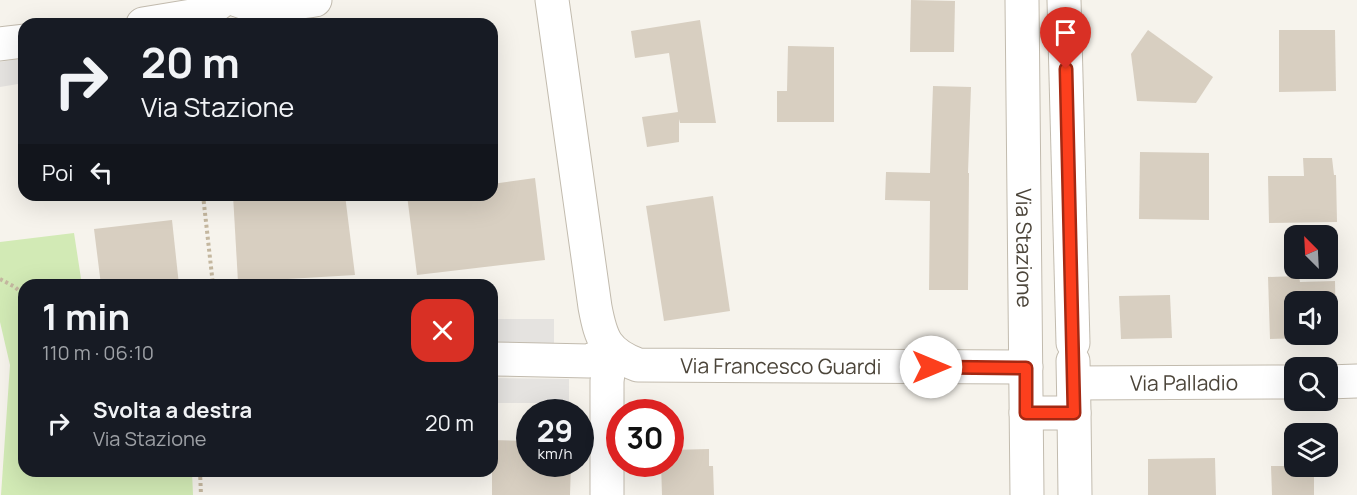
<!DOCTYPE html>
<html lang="it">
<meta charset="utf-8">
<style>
body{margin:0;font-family:Manrope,sans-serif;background:#242831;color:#f1f3f6;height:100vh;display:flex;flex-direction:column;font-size:22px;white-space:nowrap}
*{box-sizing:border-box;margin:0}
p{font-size:20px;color:#9ea1a6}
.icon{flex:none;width:33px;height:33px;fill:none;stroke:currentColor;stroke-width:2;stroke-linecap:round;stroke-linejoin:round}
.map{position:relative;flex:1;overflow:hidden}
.details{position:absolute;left:18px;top:279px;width:480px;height:198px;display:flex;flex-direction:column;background:#171b24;border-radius:18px;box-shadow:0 6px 24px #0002}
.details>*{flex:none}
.banner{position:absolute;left:18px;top:18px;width:480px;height:183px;border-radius:18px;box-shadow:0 6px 24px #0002;background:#171b24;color:#f1f3f6;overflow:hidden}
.needle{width:39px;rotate:336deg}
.buttons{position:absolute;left:1284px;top:225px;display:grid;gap:12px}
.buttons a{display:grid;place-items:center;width:54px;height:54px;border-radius:12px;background:#171b24;box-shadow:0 6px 24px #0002;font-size:30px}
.speed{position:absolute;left:516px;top:399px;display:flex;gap:12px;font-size:30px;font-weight:700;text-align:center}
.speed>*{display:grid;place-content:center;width:78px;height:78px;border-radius:50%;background:#171b24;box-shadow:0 6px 24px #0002;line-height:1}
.speed small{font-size:15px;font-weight:400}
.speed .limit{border:9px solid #d22;background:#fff;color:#111}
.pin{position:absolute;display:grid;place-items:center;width:51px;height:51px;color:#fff;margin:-62px -26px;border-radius:50% 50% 50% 0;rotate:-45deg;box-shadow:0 0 6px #0007}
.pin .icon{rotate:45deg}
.me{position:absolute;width:66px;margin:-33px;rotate:90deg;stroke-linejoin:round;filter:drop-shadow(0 0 4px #0008)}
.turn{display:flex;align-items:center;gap:21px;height:126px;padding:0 24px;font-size:27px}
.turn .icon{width:78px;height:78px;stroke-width:2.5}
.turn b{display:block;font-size:42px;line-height:51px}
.then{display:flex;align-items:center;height:57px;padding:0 24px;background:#0003;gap:12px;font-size:22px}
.round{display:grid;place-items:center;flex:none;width:63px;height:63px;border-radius:18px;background:#242831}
.overview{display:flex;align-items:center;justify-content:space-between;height:102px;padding:0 24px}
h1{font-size:36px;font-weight:700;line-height:45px}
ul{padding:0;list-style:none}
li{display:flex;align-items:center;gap:18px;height:84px;padding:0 24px}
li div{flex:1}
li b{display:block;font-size:22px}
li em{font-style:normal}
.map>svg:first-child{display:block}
</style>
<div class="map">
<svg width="1357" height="495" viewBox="0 0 1357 495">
<rect width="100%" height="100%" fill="#f6f3ec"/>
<path fill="#d2eab5" d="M74,233L82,285H24V471H192L193,495H1L10,365L0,322V242Z"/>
<g fill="#e5e3e0">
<path d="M24,58V83L0,87V62Z"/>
<path d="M492,319H554V344L492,343Z"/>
<path d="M492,378L569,379V403H492Z"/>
</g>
<g fill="#d8cfc1" fill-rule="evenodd">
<path d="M911,0L955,1L954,52H910Z"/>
<path d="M700,20L716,123H680L679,119V142L647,147L642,117L678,112L669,53L635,58L631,31Z"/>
<path d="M1148,30L1213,77L1196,103L1137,101L1131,54Z"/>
<path d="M1279,30H1335L1336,91L1279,92Z"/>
<path d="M788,46L834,47V122H777V91H787Z"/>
<path d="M933,86L971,87L968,173H969L968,290H929L930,201L885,200L886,172L930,173Z"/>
<path d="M1140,152L1209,153V220L1139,219Z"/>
<path d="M1303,158H1332L1334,175H1336L1337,222L1269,223L1268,176H1304Z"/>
<path d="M535,178L545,260L417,275L407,195H492V184Z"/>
<path d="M233,195H345L355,275L238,282Z"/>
<path d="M713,196L730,311L664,321L646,206Z"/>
<path d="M172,220L179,285H101L94,229Z"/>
<path d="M1299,276L1300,282L1335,281L1336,337L1270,339L1268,277ZM1294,302H1328V334H1294Z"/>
<path d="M1170,295L1172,338L1121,339L1119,296Z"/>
<path d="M492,440L530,441V464H571L570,495H492Z"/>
<path d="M709,449V466H713L714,495H662L661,464H670V450Z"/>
<path d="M1215,458L1216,495H1148V459Z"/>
<path d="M1271,466H1314V495H1272Z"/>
</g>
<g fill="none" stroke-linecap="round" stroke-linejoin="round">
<defs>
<g id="minor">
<path d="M237,0C263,10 288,4 315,0"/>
<path id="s1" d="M552,0L595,307C601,339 606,353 638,365L1026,367"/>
<path id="s2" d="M1022,0L1027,495"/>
<path d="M1064,0L1073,343"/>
<path d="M143,24L204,14L223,0"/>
<path d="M0,44L24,41"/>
<path d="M492,359L589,361L611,351"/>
<path d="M1328,382L1357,381"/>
<path id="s3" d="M1074,383L1294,382"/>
<path d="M1026,413H1074L1073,361"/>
<path d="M1074,413L1075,495"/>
<path d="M607,495V381L611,351"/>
</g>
</defs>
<use href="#minor" stroke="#c2bbae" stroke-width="35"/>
<g stroke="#c4b79f" stroke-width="4" stroke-dasharray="3 3" stroke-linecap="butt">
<path d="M203,195L213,285"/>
<path d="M0,279L15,287L24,295"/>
<path d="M200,471L201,495"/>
</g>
<use href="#minor" stroke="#fff" stroke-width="33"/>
</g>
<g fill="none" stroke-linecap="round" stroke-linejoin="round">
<defs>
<path id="route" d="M931,367L1026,368V413H1074L1066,69"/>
</defs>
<use href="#route" stroke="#a42913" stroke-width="15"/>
<use href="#route" stroke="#fc3f1d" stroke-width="10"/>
</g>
<g text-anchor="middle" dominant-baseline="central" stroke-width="5" stroke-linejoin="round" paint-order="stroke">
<g font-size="21" fill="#4b4439" stroke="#fff">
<text stroke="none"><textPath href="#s2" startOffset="248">Via Stazione</textPath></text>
<text stroke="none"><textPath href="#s1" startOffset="530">Via Francesco Guardi</textPath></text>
<text stroke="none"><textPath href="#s3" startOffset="110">Via Palladio</textPath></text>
</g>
</g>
</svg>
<div class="buttons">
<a><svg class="needle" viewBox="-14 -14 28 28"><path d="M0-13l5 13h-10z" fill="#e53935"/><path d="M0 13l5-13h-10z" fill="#9ea1a6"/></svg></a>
<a><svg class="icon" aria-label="sound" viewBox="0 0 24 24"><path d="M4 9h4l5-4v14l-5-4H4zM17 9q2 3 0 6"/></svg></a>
<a><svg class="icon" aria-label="search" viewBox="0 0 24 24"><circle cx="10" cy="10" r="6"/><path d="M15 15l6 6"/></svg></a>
<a><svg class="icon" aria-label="layers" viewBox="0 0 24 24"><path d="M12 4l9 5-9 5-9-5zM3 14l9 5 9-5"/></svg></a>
</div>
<div class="speed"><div>29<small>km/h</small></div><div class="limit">30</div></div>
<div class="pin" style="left:1066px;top:69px;background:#d93025"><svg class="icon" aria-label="arrive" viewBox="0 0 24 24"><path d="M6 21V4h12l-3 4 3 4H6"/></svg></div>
<svg class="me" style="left:931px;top:367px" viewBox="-20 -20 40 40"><circle r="19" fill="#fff"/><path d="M0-13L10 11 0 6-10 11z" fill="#fc3f1d"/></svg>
<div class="banner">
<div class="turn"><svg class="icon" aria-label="right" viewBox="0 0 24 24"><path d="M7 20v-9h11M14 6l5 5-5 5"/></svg><div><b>20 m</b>Via Stazione</div></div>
<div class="then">Poi<svg class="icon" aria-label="left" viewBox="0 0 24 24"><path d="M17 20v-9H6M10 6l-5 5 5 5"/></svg></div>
</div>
<section class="details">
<div class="overview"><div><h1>1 min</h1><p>110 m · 06:10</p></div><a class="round" style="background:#d93025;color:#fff"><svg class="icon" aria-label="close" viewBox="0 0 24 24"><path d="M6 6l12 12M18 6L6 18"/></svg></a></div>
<ul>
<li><svg class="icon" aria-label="right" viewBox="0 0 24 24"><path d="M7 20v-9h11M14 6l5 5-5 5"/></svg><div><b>Svolta a destra</b><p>Via Stazione</p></div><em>20 m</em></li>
</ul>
</section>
</div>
